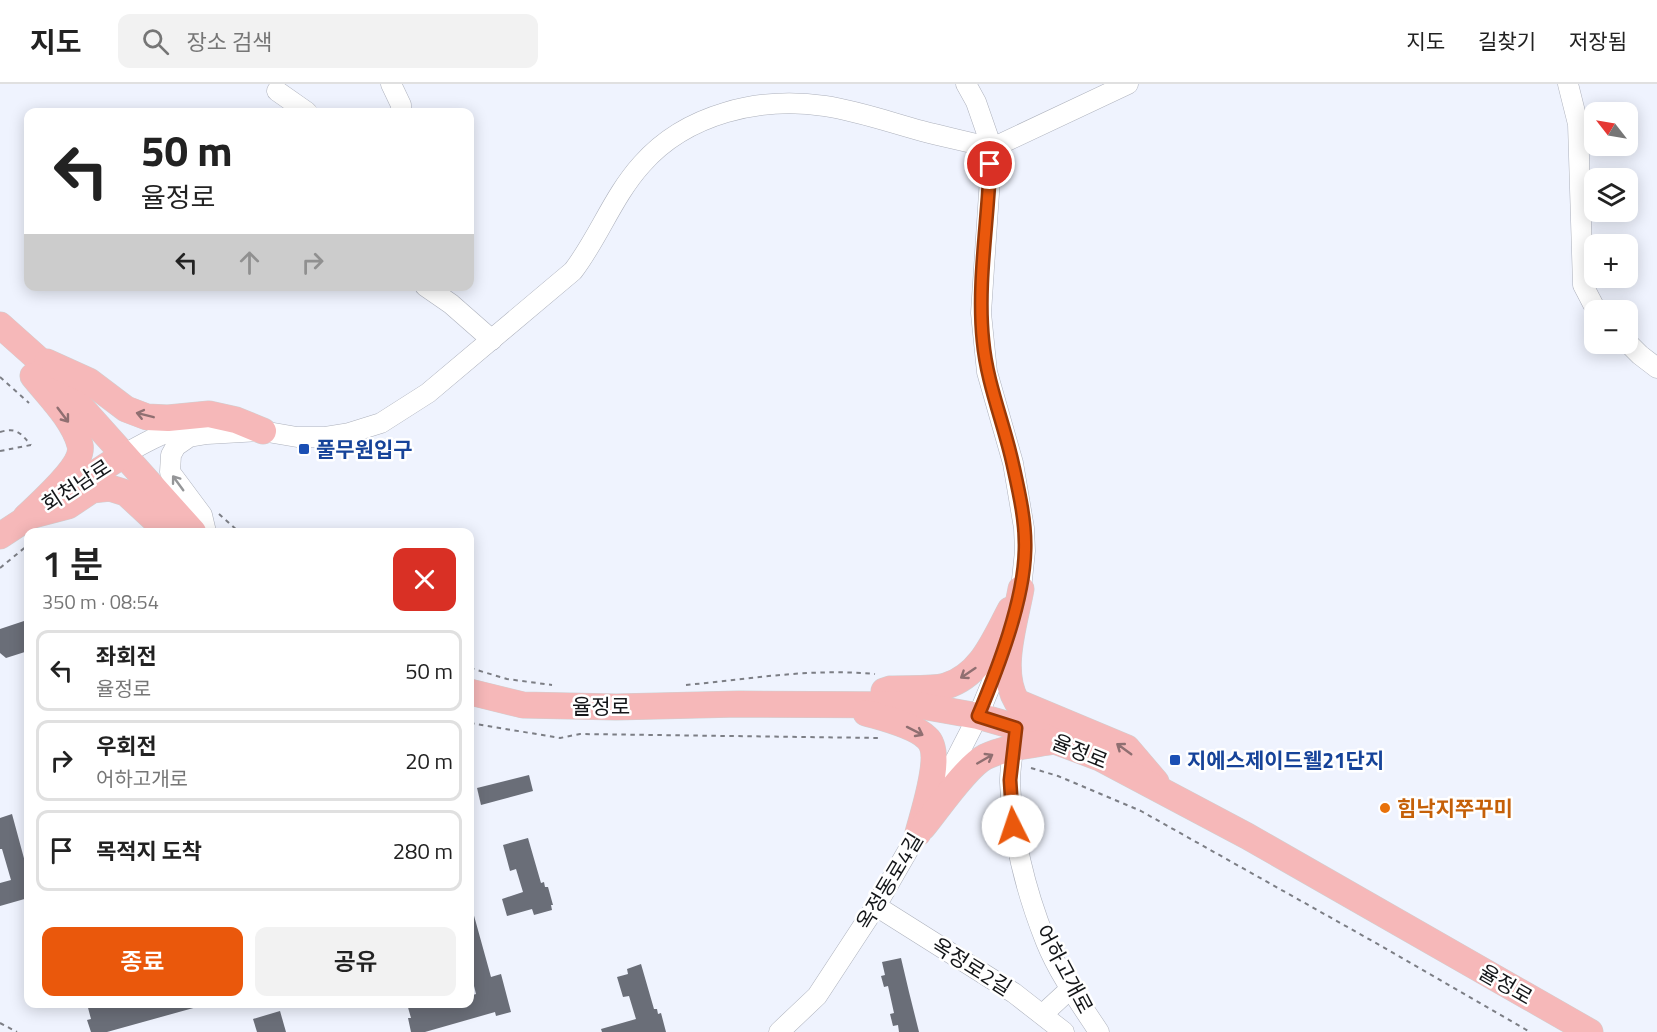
<!DOCTYPE html>
<html lang="ko">
<meta charset="utf-8">
<style>
body{margin:0;font-family:"Titillium Web","Noto Sans KR",sans-serif;background:#f2f2f2;color:#222;height:100vh;display:flex;flex-direction:column;font-size:22px;white-space:nowrap}
*{box-sizing:border-box;margin:0}
p{font-size:20px;color:#767676}
.icon{flex:none;width:33px;height:33px;fill:none;stroke:currentColor;stroke-width:2;stroke-linecap:round;stroke-linejoin:round}
.map{position:relative;flex:1;overflow:hidden}
.sheet{position:absolute;left:24px;top:444px;width:450px;height:480px;display:flex;flex-direction:column;background:#fff;border-radius:12px;box-shadow:0 3px 15px #0003}
.sheet>*{flex:none}
.hud{position:absolute;left:24px;top:24px;width:450px;height:183px;border-radius:12px;box-shadow:0 3px 15px #0003;background:#fff;color:#222;overflow:hidden}
.needle{width:39px;rotate:301deg}
.controls{position:absolute;left:1584px;top:18px;display:grid;gap:12px}
.controls a{display:grid;place-items:center;width:54px;height:54px;border-radius:12px;background:#fff;box-shadow:0 3px 15px #0003;font-size:30px}
.pin{position:absolute;display:grid;place-items:center;width:51px;height:51px;color:#fff;margin:-26px;border:3px solid #fff;border-radius:50%;box-shadow:0 2px 6px #0007}
.me{position:absolute;width:66px;margin:-33px;rotate:356deg;stroke-linejoin:round;filter:drop-shadow(0 0 4px #0008)}
.turn{display:flex;align-items:center;gap:21px;height:126px;padding:0 18px;font-size:27px}
.turn .icon{width:78px;height:78px;stroke-width:2.5}
.turn b{display:block;font-size:42px;line-height:51px}
.lanes{display:flex;align-items:center;height:57px;padding:0 18px;background:#0003;justify-content:center;gap:30px;direction:ltr}
.lanes .off{opacity:.35}
.round{display:grid;place-items:center;flex:none;width:63px;height:63px;border-radius:12px;background:#f2f2f2}
.overview{display:flex;align-items:center;justify-content:space-between;height:102px;padding:0 18px}
h1{font-size:36px;font-weight:600;line-height:45px}
.cta{display:flex;gap:12px;margin-top:auto;padding:12px 18px}
.cta a{flex:1;height:69px;border-radius:12px;background:#ea580c;color:#fff;font-size:24px;font-weight:600;line-height:69px;text-align:center}
.cta a+a{background:#f2f2f2;color:#222}
ul{padding:0;list-style:none}
li{display:flex;align-items:center;gap:18px;height:81px;margin:0 12px 9px;padding:0 6px;border:3px solid #e0e0e0;border-radius:12px}
li div{flex:1}
li b{display:block;font-size:22px}
li em{font-style:normal}
header{display:flex;align-items:center;gap:36px;box-sizing:border-box;height:84px;padding:0 30px;background:#fff;border-bottom:2px solid #e0e0e0}
header strong{font-size:28px}
nav{display:flex;gap:33px;margin-inline-start:auto;font-size:21px}
.search{width:420px;height:54px;background:#f2f2f2;display:flex;align-items:center;gap:15px;box-sizing:border-box;padding:0 21px;border-radius:12px;color:#767676;font-size:22px}
.map>svg:first-child{display:block}
</style>
<header>
<strong>지도</strong>
<div class="search"><svg class="icon" aria-label="search" viewBox="0 0 24 24"><circle cx="10" cy="10" r="6"/><path d="M15 15l6 6"/></svg>장소 검색</div>
<nav><a>지도</a><a>길찾기</a><a>저장됨</a></nav>
</header>
<div class="map">
<svg width="1657" height="948" viewBox="0 0 1657 948">
<rect width="100%" height="100%" fill="#eff3fe"/>
<g fill="#6a6e78">
<path d="M24,537L28,552V567L6,574L0,569V545Z"/>
<path d="M529,691L533,707L481,721L477,704Z"/>
<path d="M12,730L25,778L28,777V814L0,822V799L11,796L2,765H0V734Z"/>
<path d="M528,754L541,799L544,798L545,803H548L553,821H551L552,826L534,831L532,825L507,832L502,815L523,808L516,785L510,787L503,761Z"/>
<path d="M470,828H473L491,893L501,890L511,928L496,932L495,928L425,948H411L408,934H411L407,920H470V912L476,910L470,886Z"/>
<path d="M901,874L909,908L919,948H899L898,941L893,942L890,930L894,929L888,902L884,903L881,892L885,891L882,878Z"/>
<path d="M641,880L654,925H657L658,930L661,929L666,948H602L601,945L636,935L629,912L623,913L617,893L628,890L627,885Z"/>
<path d="M87,920H116L117,922L126,920H197V923L107,948H91L87,936L91,935Z"/>
<path d="M280,927L286,948H257L253,935Z"/>
</g>
<g fill="none" stroke-linecap="round" stroke-linejoin="round">
<defs>
<g id="minor">
<path d="M391,0L401,21V28"/>
<path d="M966,0L976,18L992,64L981,229L987,288L1013,379L1024,444L1025,467L1021,505L1017,517"/>
<path d="M1568,0L1578,40L1583,201L1596,226"/>
<path d="M277,7L307,28"/>
<path d="M992,64L1128,0"/>
<path d="M425,202L451,220L492,256"/>
<path d="M1628,259L1640,271L1657,284"/>
<path d="M250,345L297,353H324L349,349L381,339L428,309L573,187C599,153 613,112 642,80C686,30 760,12 825,22C858,27 889,38 922,47C945,53 969,58 992,64"/>
<path d="M123,371C146,358 170,344 197,341"/>
<path d="M206,448L202,431L170,388L171,371L176,362L189,353L207,350L260,347"/>
<path d="M1015,652C1013,667 1010,683 1010,698C1012,752 1026,808 1046,858C1059,890 1080,919 1099,948"/>
<path d="M876,822L1014,909L1064,948"/>
<path d="M1043,930L1070,905"/>
<path d="M779,948L817,912L876,822L918,749L978,632L994,593L1003,562"/>
</g>
<g id="major">
<path d="M0,241L37,274L193,448"/>
<path d="M47,278L89,297L126,325L147,333L168,334L209,330L236,336L263,347"/>
<path d="M26,433C40,419 85,381 80,361C73,335 49,312 33,292"/>
<path d="M26,433L68,422L92,406L110,404L126,409L168,448"/>
<path d="M0,452L123,371"/>
<path d="M1021,505C1015,539 998,587 1017,618L1127,664L1156,698"/>
<path d="M884,607L890,605C905,604 933,606 946,602C981,591 994,556 1010,526"/>
<path d="M470,608L523,621L616,623L739,620L916,621L978,632L1023,645L1100,674L1247,752L1590,948"/>
<path d="M866,629C883,634 914,641 927,654C944,669 923,729 918,749"/>
<path d="M923,743C938,725 966,683 985,673C1006,663 1032,661 1054,657"/>
</g>
</defs>
<use href="#minor" stroke="#adb1bc" stroke-width="21"/>
<use href="#major" stroke="#d0d0d1" stroke-width="27"/>
<g stroke="#7c7e85" stroke-width="2" stroke-dasharray="4.5 4.5" stroke-linecap="butt">
<path d="M0,293L29,319"/>
<path d="M0,348C17,343 20,349 31,361"/>
<path d="M0,367L31,361"/>
<path d="M219,430L239,448"/>
<path d="M0,484L28,461"/>
<path d="M470,584L507,595L552,601"/>
<path d="M686,601C749,595 811,584 875,590"/>
<path d="M470,639L560,654L580,650L879,654"/>
<path d="M1031,684L1058,692L1141,727L1383,863L1530,948"/>
<path d="M0,939L17,948"/>
</g>
<use href="#minor" stroke="#fff" stroke-width="20"/>
<use href="#major" stroke="#f6b8b9" stroke-width="26"/>
</g>
<defs><path id="oneway-shaft" d="M-6 0H5M1.5-3L5.5 0L1.5 3" fill="none" stroke-width="1.6" stroke-linecap="round" stroke-linejoin="round" transform="scale(1.5)"/></defs>
<g stroke="#906f71">
<use href="#oneway-shaft" transform="translate(63 331) rotate(53)"/>
<use href="#oneway-shaft" transform="translate(145 331) rotate(-166)"/>
<use href="#oneway-shaft" transform="translate(968 589) rotate(146)"/>
<use href="#oneway-shaft" transform="translate(915 647) rotate(27)"/>
<use href="#oneway-shaft" transform="translate(1124 665) rotate(-144)"/>
<use href="#oneway-shaft" transform="translate(985 675) rotate(-30)"/>
</g>
<use stroke="#959698" href="#oneway-shaft" transform="translate(178 399) rotate(-126)"/>
<g fill="none" stroke-linecap="round" stroke-linejoin="round">
<defs>
<path id="route" d="M990,80C988,139 977,199 983,257C987,300 1004,339 1013,381C1019,408 1026,438 1025,466C1024,517 998,584 978,632L1016,644L1010,696L1013,742"/>
</defs>
<use href="#route" stroke="#983908" stroke-width="15"/>
<use href="#route" stroke="#ea580c" stroke-width="10"/>
</g>
<g fill="#1a4fb4" stroke="#fff" stroke-width="2">
<rect x="298" y="359" width="12" height="12" rx="3"/>
<rect x="1169" y="670" width="12" height="12" rx="3"/>
</g>
<circle fill="#e8710a" stroke="#fff" stroke-width="2" cx="1385" cy="724" r="6"/>
<g text-anchor="middle" dominant-baseline="central" stroke-width="5" stroke-linejoin="round" paint-order="stroke">
<g font-size="21" font-weight="bold" fill="#164399" stroke="#fff" text-anchor="start">
<text x="316" y="365">풀무원입구</text>
<text x="1187" y="676">지에스제이드웰21단지</text>
</g>
<g font-size="21" fill="#141619" stroke="#fff">
<text transform="translate(76 401) rotate(-33)">회천남로</text>
<text x="601" y="622">율정로</text>
<text transform="translate(1080 667) rotate(22)">율정로</text>
<text transform="translate(889 797) rotate(-59)">옥정동로4길</text>
<text transform="translate(972 882) rotate(32)">옥정로2길</text>
<text transform="translate(1065 885) rotate(62)">어하고개로</text>
<text transform="translate(1506 900) rotate(30)">율정로</text>
</g>
<g font-size="21" font-weight="bold" fill="#c56008" stroke="#fff" text-anchor="start">
<text x="1397" y="724">힘낙지쭈꾸미</text>
</g>
</g>
</svg>
<div class="controls">
<a><svg class="needle" viewBox="-14 -14 28 28"><path d="M0-13l5 13h-10z" fill="#e53935"/><path d="M0 13l5-13h-10z" fill="#767676"/></svg></a>
<a><svg class="icon" aria-label="layers" viewBox="0 0 24 24"><path d="M12 4l9 5-9 5-9-5zM3 14l9 5 9-5"/></svg></a>
<a>+</a>
<a>−</a>
</div>
<div class="pin" style="left:990px;top:80px;background:#d93025"><svg class="icon" aria-label="arrive" viewBox="0 0 24 24"><path d="M6 21V4h12l-3 4 3 4H6"/></svg></div>
<svg class="me" style="left:1013px;top:742px" viewBox="-20 -20 40 40"><circle r="19" fill="#fff"/><path d="M0-13L10 11 0 6-10 11z" fill="#ea580c"/></svg>
<div class="hud">
<div class="turn"><svg class="icon" aria-label="left" viewBox="0 0 24 24"><path d="M17 20v-9H6M10 6l-5 5 5 5"/></svg><div><b>50 m</b>율정로</div></div>
<div class="lanes"><svg class="icon" aria-label="left" viewBox="0 0 24 24"><path d="M17 20v-9H6M10 6l-5 5 5 5"/></svg><svg class="icon off" aria-label="ahead" viewBox="0 0 24 24"><path d="M12 20V5M6 11l6-6 6 6"/></svg><svg class="icon off" aria-label="right" viewBox="0 0 24 24"><path d="M7 20v-9h11M14 6l5 5-5 5"/></svg></div>
</div>
<section class="sheet">
<div class="overview"><div><h1>1 분</h1><p>350 m · 08:54</p></div><a class="round" style="background:#d93025;color:#fff"><svg class="icon" aria-label="close" viewBox="0 0 24 24"><path d="M6 6l12 12M18 6L6 18"/></svg></a></div>
<ul>
<li><svg class="icon" aria-label="left" viewBox="0 0 24 24"><path d="M17 20v-9H6M10 6l-5 5 5 5"/></svg><div><b>좌회전</b><p>율정로</p></div><em>50 m</em></li>
<li><svg class="icon" aria-label="right" viewBox="0 0 24 24"><path d="M7 20v-9h11M14 6l5 5-5 5"/></svg><div><b>우회전</b><p>어하고개로</p></div><em>20 m</em></li>
<li><svg class="icon" aria-label="arrive" viewBox="0 0 24 24"><path d="M6 21V4h12l-3 4 3 4H6"/></svg><div><b>목적지 도착</b></div><em>280 m</em></li>
</ul>
<div class="cta"><a>종료</a><a>공유</a></div>
</section>
</div>
